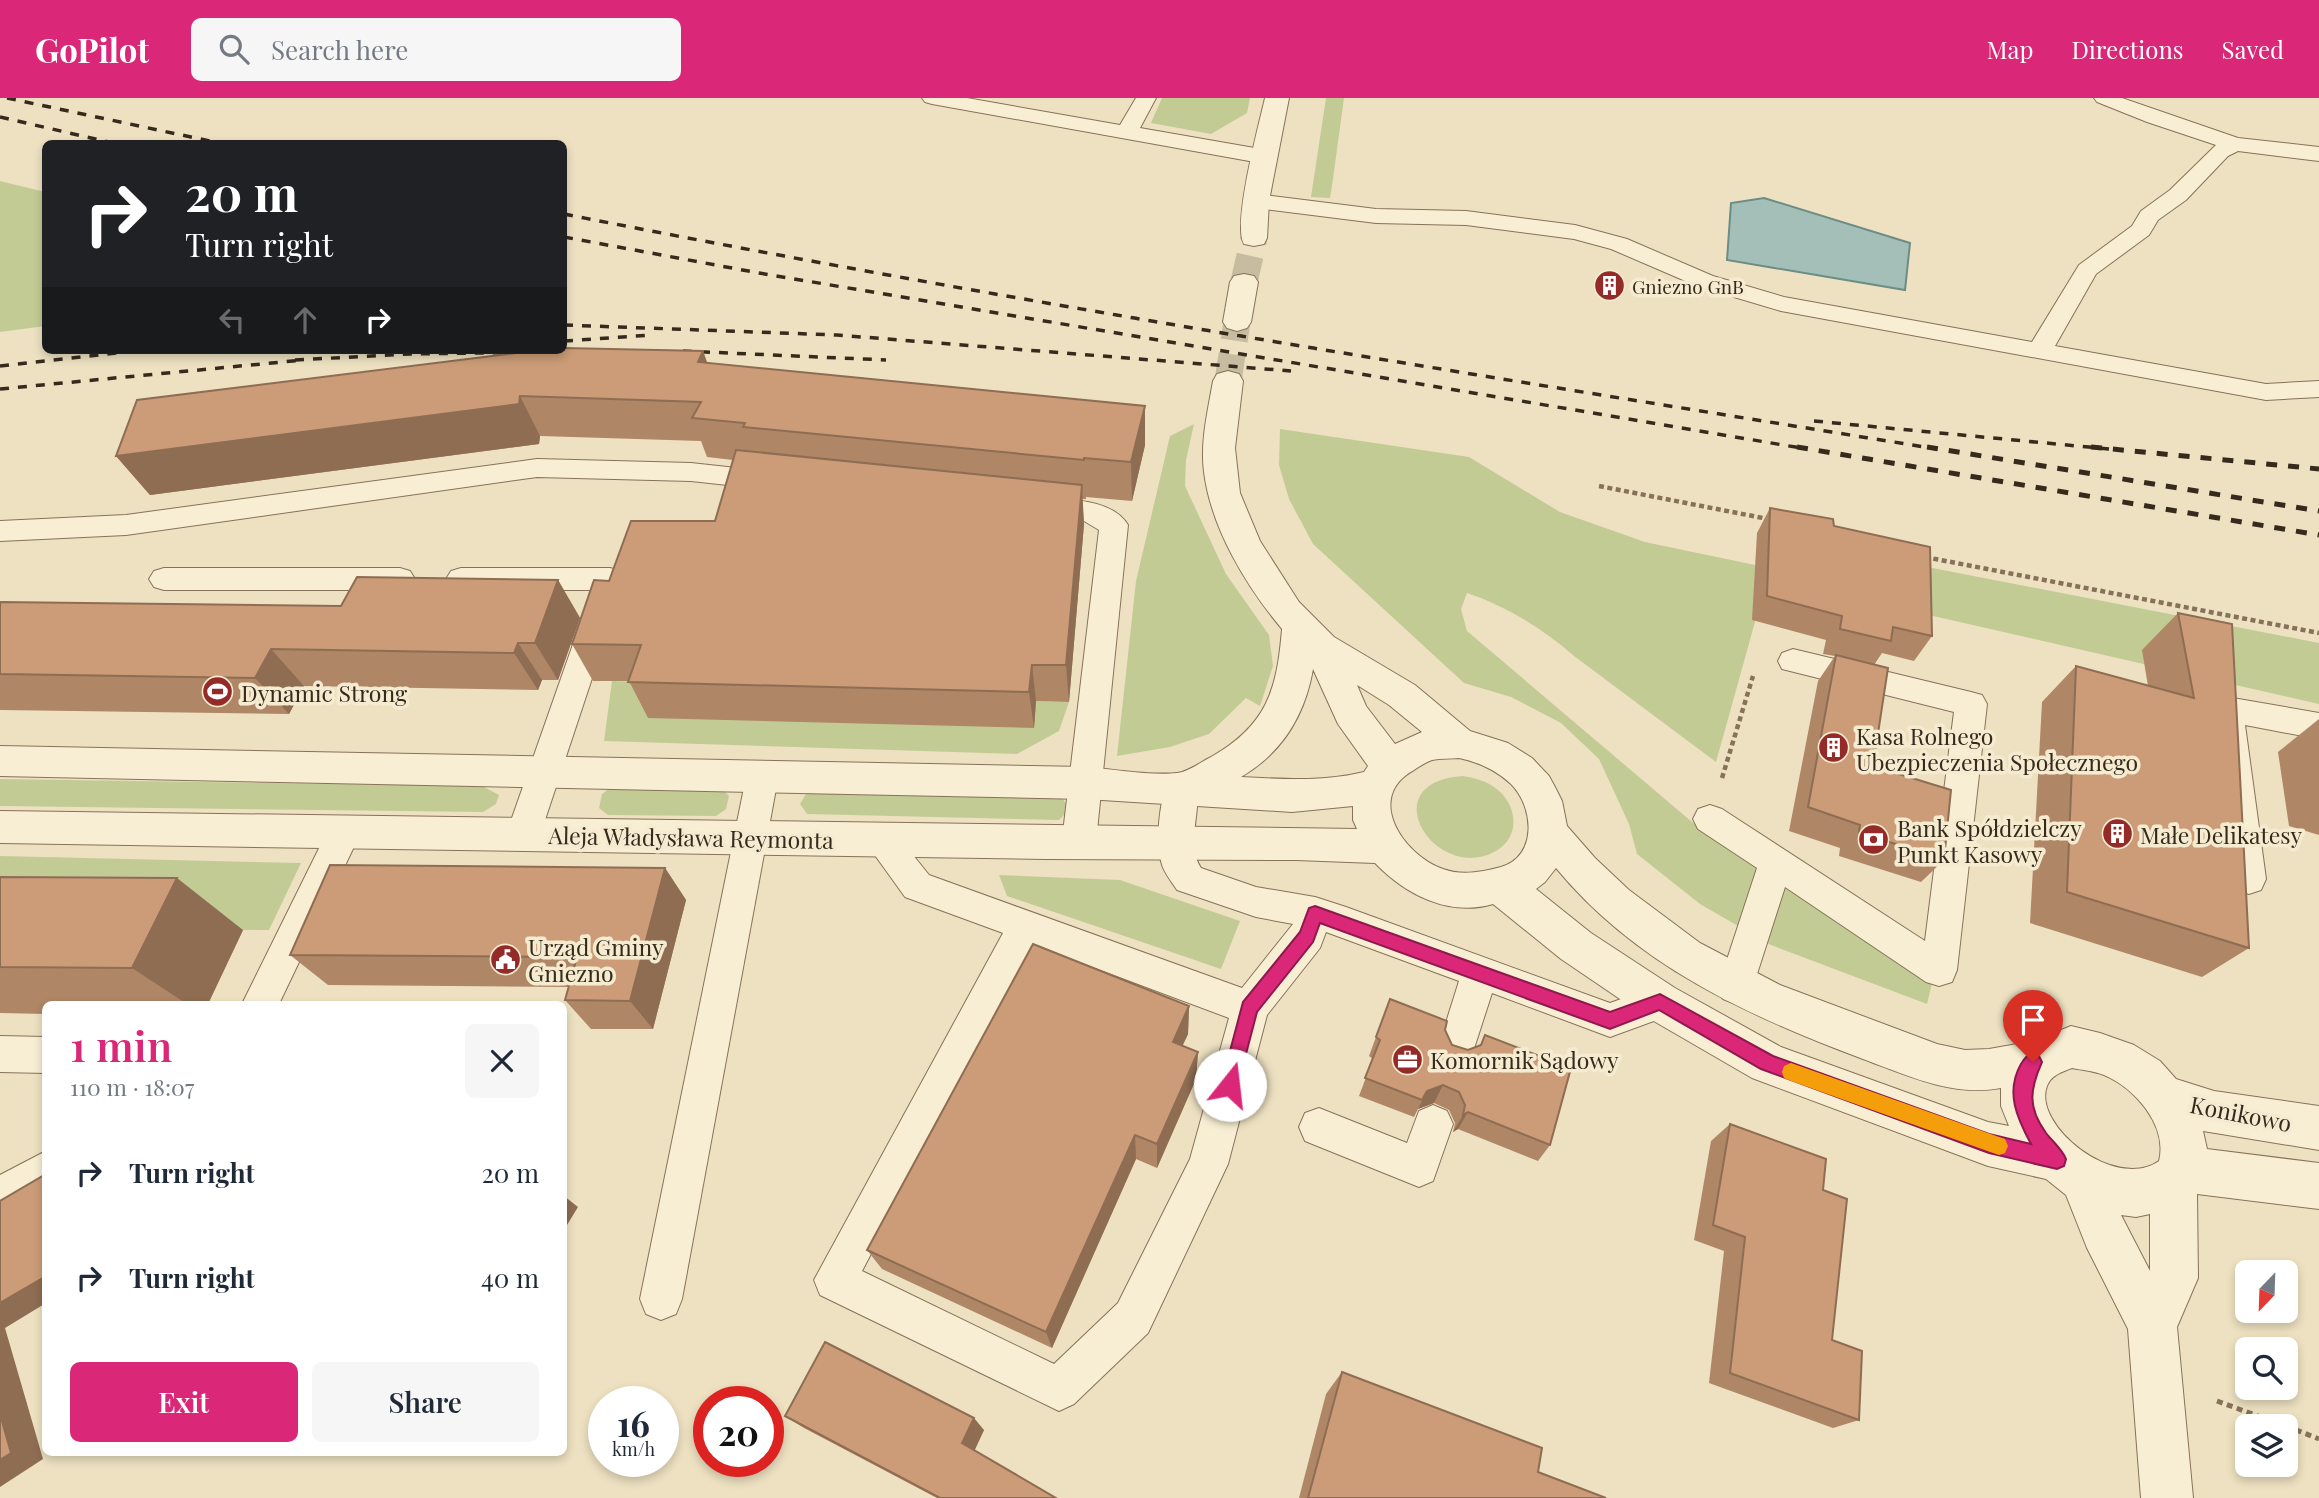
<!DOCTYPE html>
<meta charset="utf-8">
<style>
body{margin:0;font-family:"Playfair Display",serif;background:#f6f6f7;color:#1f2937;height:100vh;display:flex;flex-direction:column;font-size:26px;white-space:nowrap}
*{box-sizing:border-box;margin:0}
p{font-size:23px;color:#747a83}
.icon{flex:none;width:38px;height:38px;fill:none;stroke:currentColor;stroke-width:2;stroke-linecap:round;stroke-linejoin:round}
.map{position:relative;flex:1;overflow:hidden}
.drawer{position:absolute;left:42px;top:903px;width:525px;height:455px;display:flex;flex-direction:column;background:#fff;border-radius:10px;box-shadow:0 4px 10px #0003}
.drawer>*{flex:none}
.guide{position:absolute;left:42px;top:42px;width:525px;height:214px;border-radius:10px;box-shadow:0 4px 10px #0003;background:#202124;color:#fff;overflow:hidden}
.needle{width:46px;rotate:203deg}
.buttons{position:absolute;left:2235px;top:1162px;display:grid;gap:14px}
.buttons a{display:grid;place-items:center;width:63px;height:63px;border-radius:10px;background:#fff;box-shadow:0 4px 10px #0003;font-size:35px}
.speed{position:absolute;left:588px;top:1288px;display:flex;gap:14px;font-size:35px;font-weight:700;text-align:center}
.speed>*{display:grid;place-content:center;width:91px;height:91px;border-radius:50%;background:#fff;box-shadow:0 4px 10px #0003;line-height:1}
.speed small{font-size:18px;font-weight:400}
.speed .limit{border:10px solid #d22;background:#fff;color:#111}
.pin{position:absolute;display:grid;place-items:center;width:60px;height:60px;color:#fff;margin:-72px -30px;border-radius:50% 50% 50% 0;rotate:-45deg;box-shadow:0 0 7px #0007}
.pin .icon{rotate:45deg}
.me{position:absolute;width:77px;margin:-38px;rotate:16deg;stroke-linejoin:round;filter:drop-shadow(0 0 5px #0008)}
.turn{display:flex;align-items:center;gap:24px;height:147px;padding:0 28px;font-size:32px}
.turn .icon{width:91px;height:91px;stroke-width:2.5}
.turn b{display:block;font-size:49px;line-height:60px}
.lanes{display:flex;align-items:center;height:66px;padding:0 28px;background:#0003;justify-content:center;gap:35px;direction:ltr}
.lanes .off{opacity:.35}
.round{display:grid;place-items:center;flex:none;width:74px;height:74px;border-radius:10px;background:#f6f6f7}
.headline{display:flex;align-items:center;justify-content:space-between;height:119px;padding:0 28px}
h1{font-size:42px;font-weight:600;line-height:52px;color:#db2777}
.button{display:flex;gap:14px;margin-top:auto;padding:14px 28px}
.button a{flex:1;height:80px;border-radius:10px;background:#db2777;color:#fff;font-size:28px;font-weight:600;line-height:80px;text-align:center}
.button a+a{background:#f6f6f7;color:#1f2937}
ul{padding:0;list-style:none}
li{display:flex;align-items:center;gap:21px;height:105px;padding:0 28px}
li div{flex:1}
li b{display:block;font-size:26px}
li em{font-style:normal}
header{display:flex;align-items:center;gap:42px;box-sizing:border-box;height:98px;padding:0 35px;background:#db2777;color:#fff}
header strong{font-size:33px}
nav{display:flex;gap:38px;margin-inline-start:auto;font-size:24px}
.search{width:490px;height:63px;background:#f6f6f7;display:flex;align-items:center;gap:18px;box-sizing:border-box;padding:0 24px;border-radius:10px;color:#747a83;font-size:26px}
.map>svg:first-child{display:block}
</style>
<header>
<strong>GoPilot</strong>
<div class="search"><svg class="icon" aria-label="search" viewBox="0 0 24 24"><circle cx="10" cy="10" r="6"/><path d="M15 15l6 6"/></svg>Search here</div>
<nav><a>Map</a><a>Directions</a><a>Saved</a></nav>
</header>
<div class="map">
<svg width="2319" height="1400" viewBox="0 0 2319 1400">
<rect width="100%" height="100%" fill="#ede1c1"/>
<g fill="#c3cb95">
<path d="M1162,0H1250L1247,15L1211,36L1151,25Z"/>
<path d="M1326,0H1344L1332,88L1330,100L1311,99Z"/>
<path d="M0,83L45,94V228L0,234Z"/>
<path d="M1194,326L1186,362L1185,388L1226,476L1269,537L1273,568L1260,608L1246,600L1209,636L1170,649L1117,658L1136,483L1170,338Z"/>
<path d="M1280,331L1469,359L1560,414L1645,444L1755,467V524L1716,664L1574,558C1543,531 1506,508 1467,495L1461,511L1467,533L1705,735L1939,856L1927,906L1771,847L1700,806L1637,756L1629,726L1599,661L1561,625L1511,599L1464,585L1313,446L1289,401L1279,367Z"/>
<path d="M1917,467L2319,545V606L1920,515Z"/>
<path d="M612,583L660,584L1033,630L1036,603L1069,604L1059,633L1017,656L604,643Z"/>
<path d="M1463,678C1474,680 1484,682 1494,689C1518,705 1522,740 1494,754C1435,785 1371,684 1463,678Z"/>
<path d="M0,681L482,688L499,697L496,706L483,714L0,708Z"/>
<path d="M610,690L723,692L729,698L726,711L716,718L608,717L599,710L602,696Z"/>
<path d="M820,692L1062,700L1070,711L1059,722L807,716L800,706L806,696Z"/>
<path d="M0,758L301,765L269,832L0,830Z"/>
<path d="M999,777L1120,782L1240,823L1221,871L1007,798Z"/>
</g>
<path fill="#a3bfb8" stroke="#6b8d85" stroke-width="2" d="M1764,100L1910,145L1905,192L1727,162L1731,105Z"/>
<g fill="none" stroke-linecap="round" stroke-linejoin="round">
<g stroke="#c8bca0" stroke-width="27" stroke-dasharray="27 14" stroke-linecap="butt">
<path d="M1244,184L1254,140"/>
<path d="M1228,283L1237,224"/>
</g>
<defs>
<g id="service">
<path d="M922,0H967L1120,27L1136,0H1156L1140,30L1266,52L1274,54L1277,59L1274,64L1266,66L932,6L925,4Z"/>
<path d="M2094,0H2122L2238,40L2319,49V63L2238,53L2228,58L2186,102L2158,122L2149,137L2096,176L2055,248L2266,286L2319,283V299L2266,302L1781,213L1697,188L1611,151L1574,141L1466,127L1376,125L1256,110L1248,108L1245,103L1248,98L1256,96L1376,111L1466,113L1575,127L1627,141L1713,178L1784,199L2032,244L2079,167L2132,128L2141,113L2170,92L2216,47L2147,24L2097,4Z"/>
<path d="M537,361L691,365L774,374L784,376L788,383L784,390L774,392L691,383L537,379L126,437L0,443V423L126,417Z"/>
<path d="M1040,399C1067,402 1112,400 1128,427L1096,743L1091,753L1079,757L1067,753L1062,743L1099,432L1084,423L1030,416L1026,409L1030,402Z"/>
<path d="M164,470H400L410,473L415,481L410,489L400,492H164L154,489L149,481L154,473Z"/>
<path d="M461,470H610L620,473L625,481L540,737L535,747L523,751L511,747L506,737L592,492H461L451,489L446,481L451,473Z"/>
<path d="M1793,551L1971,594L1982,597L1987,606L1957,872L1952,884L1939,888L1926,884L1785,789L1749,901L1736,906L1723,901L1718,889L1757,770L1698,731L1693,721L1698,711L1710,707L1722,711L1925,843L1954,614L1782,571L1778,563L1782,555Z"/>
<path d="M2227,599L2319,615V641L2245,627L2266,781L2261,792L2249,796L2237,792L2232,781L2211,611L2216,602Z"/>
<path d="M762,667L774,670L778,680L682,1201L676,1216L661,1222L646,1216L640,1201L746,680L750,670Z"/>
<path d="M1181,678L1193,682C1206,709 1183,743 1201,770L1256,789L1315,799L1346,809L1610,905L1660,887L1673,892L1678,904L1673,916L1610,939L1492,895L1470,963L1457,968L1444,963L1438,950L1459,883L1326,834L1320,850L1267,917L1228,1066L1148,1235L1074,1306L1059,1313L820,1197L814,1182L1003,835L905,799L864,742L869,732L881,728L893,732L929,777L1242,890L1293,826L1256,819L1177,792C1172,784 1165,776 1162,767C1155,744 1159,703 1169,682ZM1034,847L1229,920L1190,1061L1118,1205L1054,1266L862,1173Z"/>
<path d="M344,720L356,724L361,734L279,906H242L332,724Z"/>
<path d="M0,938L46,939V975L0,974Z"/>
<path d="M1433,1007L1447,1013L1453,1026L1433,1083L1419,1089L1305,1043L1299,1029L1305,1015L1319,1010L1407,1045L1419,1013Z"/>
<path d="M46,1053V1096L0,1120V1077Z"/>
</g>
<g id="tertiary">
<path d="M1265,0H1289L1269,103L1267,140L1264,146L1254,148L1244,146C1232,127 1259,26 1265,0Z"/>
<path d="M1244,176L1254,178L1258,184L1251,224L1247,230L1237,233L1227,230L1223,224L1230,184L1234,178Z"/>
<path d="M1228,273L1239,276L1243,283L1235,350L1240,395L1260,443L1299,504L1334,539L1415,587L1470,633L1508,645L1532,660L1549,678L1556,691L1562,703L1567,728L1595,760L1629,792L1700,845L1780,887L1937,946L1965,952L1989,951L2034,943L2071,928L2100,935L2134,947L2160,963L2176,981L2214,993L2319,1008V1052L2203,1033L2207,1051L2319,1065V1111L2197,1096L2198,1180L2177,1229L2193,1400H2141L2128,1231L2087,1150L2066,1097L2046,1081L1988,1068L1752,980L1645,918L1561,861L1493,806C1449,819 1406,797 1375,765L1296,762L1046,761L0,745V713L1357,731L1353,722V708L1292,714L1086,701L0,678V648L1086,669C1112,671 1152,678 1177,675C1188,674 1201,664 1211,659C1267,627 1277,592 1282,531C1246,488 1211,430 1204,374C1200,344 1208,312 1213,283L1217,276ZM1313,571L1338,626L1368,668L1364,674C1323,684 1283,681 1241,679C1282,655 1305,617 1313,571ZM1357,587L1389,607L1422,634L1395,646L1366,608ZM1459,660C1478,664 1496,672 1511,686C1534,709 1538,758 1501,769C1482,774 1462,778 1443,771C1403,757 1364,699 1414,672C1420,668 1426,664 1432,662C1441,660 1450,661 1459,660ZM1556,770C1636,867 1748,918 1863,961C1909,978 1952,999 2001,990V1008L2009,1028L1988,1024L1781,949L1675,890L1591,835L1536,791L1545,784ZM2072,970C2082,972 2094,973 2104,977C2135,990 2168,1028 2159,1063C2115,1094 2032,1027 2047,988C2051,977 2062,974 2072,970ZM2150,1116V1173L2121,1117L2136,1119Z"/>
</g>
</defs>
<use href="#service" stroke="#867259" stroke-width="2"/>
<use href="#tertiary" stroke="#867259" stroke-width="2"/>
<g stroke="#867259" stroke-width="4.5" stroke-dasharray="5 3.5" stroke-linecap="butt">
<path d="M1599,388L1768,421"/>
<path d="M1925,459L2319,535"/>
<path d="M1722,680L1753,578"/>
</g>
<g stroke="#867259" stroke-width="5" stroke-dasharray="6 4.5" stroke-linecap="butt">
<path d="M2217,1303L2285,1328"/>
<path d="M2286,1328L2319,1341"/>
</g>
<use href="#service" fill="#f8eed4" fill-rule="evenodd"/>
<use href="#tertiary" fill="#f8eed4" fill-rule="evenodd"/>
<g stroke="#362a1d" stroke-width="3.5" stroke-dasharray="9 9" stroke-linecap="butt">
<path d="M7,0L224,46"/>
<path d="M0,19L117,46"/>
<path d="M564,116C1020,206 1479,277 1937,351"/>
<path d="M564,139L759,175L1807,351"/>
<path d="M564,227L837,237L1291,273"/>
<path d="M564,243L651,237"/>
<path d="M683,253L886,262"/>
<path d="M295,262L410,256L547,254"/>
<path d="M0,268L143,252"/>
<path d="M0,291L303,262"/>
<path d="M1814,323L2109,351"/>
</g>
<g stroke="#362a1d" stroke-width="5" stroke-dasharray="11 11" stroke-linecap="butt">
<path d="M1797,349L2319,437"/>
<path d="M1927,349L2319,413"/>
<path d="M2091,349L2319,371"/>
</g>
</g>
<g fill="#af8666">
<path d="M703,253L707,265L1145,308V347L1132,403L1086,399V401H1082L1084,426L1069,604L1036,603L1034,630L648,620L629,583H593L572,546L609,483L715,423L733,362L707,359L701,343L540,338L539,346L150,397L116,358Z"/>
<path d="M1770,410L1834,428L1932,538L1914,563L1882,555L1874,567L1873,668L1944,762L1921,784L1839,758L1840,750L1789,733L1818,583L1835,558L1823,556L1826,542L1752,522L1757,435Z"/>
<path d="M558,482L580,520L558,582H542L538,592L304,588L289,616L0,612V504L341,508Z"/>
<path d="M2178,515L2249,850L2202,879L2030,825L2042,604L2076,568L2148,588L2142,552Z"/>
<path d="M2319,621V737L2289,728L2278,654Z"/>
<path d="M665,770L686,802L653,931H591L565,902L569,889L328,887L290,857Z"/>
<path d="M0,779L243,832L208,906H46V916L0,915Z"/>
<path d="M1390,901L1445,932L1452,947L1468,952L1480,947L1485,937L1550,1047L1538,1063L1458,1031L1453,1034L1455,1025L1449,1012L1434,1005L1418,1011L1414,1019L1359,998L1373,961L1369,958Z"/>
<path d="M1189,908L1188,936L1182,948L1198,954L1196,981L1157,1070L1136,1061L1052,1250L882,1171L867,1152Z"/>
<path d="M1730,1026L1823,1092L1832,1242L1859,1322L1833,1330L1709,1285L1724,1153L1694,1142L1711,1043Z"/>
<path d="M1342,1274L1538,1374L1606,1400H1299L1326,1296Z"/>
<path d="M785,1318L984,1332L974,1352L1056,1400H937L804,1330Z"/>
</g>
<g fill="#8e6d53">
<path d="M703,253L717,292L698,264Z"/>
<path d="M520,298L540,338L539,346L150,397L116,358Z"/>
<path d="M1145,308V347L1132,403L1131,364Z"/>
<path d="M1082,387L1084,426L1069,604L1066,567Z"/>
<path d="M558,482L580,520L558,582L535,545Z"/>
<path d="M518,545L542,582L538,592L514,555Z"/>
<path d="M271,551L304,588L289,616L255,580Z"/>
<path d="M1032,567L1036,603L1034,630L1029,594Z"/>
<path d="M665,770L686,802L653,931L630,903Z"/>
<path d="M177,780L243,832L208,906H187L132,870Z"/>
<path d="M1189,908L1188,936L1172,971L1173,944Z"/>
<path d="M1198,954L1196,981L1157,1070V1046Z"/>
<path d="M1443,987L1434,1005L1418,1011L1427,993Z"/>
<path d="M1468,1014L1458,1031L1453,1034L1463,1017Z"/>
<path d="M1135,1037L1136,1061L1052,1250L1046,1234Z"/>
<path d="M564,1098L578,1109L564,1132Z"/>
<path d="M46,1178V1205L5,1230L43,1361L0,1389V1205Z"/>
<path d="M974,1320L984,1332L973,1356L962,1345Z"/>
</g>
<g fill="#cb9c77" stroke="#8e6d53" stroke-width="2">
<path d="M564,250L703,253L698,264L1145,308L1131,364L1084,360V362L743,329L745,325L692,320L701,304L520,298L519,306L116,358L137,302L541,252H564Z"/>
<path d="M736,352L1082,387L1066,567H1032L1029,594L628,584L641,547L572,546L594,482L609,483L631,423H715Z"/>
<path d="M1770,410L1833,421L1834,428L1930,449L1932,538L1893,529L1891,543L1840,531L1842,518L1767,498Z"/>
<path d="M357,479L558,482L535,545H518L514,555L271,551L255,580L0,576V504L341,508Z"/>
<path d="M2178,515L2232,526L2249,850L2067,794L2076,568L2194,600Z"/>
<path d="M1836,557L1888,570L1873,668L1951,692L1944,762L1859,734L1860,727L1808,709Z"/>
<path d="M330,767L665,770L630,903L565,902L577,859L290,857Z"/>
<path d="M0,779L177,780L132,870L0,869Z"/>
<path d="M1033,846L1189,908L1173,944L1198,954L1157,1046L1135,1037L1046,1234L867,1152Z"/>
<path d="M1390,901L1447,923L1445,932L1452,947L1468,952L1481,947L1485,937L1571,970L1550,1047L1468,1014L1463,1017L1465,1007L1459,994L1443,987L1427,993L1422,1002L1365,980L1380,942L1376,939Z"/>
<path d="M1730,1026L1826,1061L1823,1092L1847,1101L1832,1242L1862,1253L1859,1322L1730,1275L1745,1139L1713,1127Z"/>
<path d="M46,1076V1178L0,1205V1103Z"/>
<path d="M825,1244L974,1320L962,1345L1056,1400H940L785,1318Z"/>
<path d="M1342,1274L1542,1350L1538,1374L1606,1400H1308Z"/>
<path d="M0,1316L11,1355L0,1362Z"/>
</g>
<path fill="#db2777" stroke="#8e194d" stroke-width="2" d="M1315,808L1610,914L1660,896L1773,958L1989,1036L2031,1046C2017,1020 2005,994 2021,966C2025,960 2026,958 2033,955L2039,958L2042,964C2030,991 2027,1009 2046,1035C2053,1044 2062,1051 2066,1061L2064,1068L2057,1071L1989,1055L1761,971L1659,912L1610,931L1320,825L1313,844L1257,914L1236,994L1230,996L1223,994L1221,987L1243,904L1300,834L1309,810Z"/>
<path fill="#f59e0b" d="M1791,965L1999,1039L2005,1041L2008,1048L2005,1055L1999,1057L1791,983L1784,980L1782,974L1784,968Z"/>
<defs>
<symbol id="building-disc" viewBox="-11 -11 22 22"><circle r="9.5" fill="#942b29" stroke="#f5ebd0"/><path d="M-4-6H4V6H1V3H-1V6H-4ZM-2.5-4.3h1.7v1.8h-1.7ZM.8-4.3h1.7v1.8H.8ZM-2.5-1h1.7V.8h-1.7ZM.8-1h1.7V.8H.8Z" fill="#fff"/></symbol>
<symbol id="stadium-disc" viewBox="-11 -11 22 22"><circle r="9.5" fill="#942b29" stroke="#f5ebd0"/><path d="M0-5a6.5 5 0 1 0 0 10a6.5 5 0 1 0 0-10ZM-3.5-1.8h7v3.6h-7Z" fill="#fff"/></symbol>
<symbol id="bank-disc" viewBox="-11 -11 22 22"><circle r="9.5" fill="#942b29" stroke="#f5ebd0"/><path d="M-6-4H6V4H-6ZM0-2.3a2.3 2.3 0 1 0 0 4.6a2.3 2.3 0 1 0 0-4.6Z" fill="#fff"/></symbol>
<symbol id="civic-disc" viewBox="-11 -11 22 22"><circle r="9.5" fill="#942b29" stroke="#f5ebd0"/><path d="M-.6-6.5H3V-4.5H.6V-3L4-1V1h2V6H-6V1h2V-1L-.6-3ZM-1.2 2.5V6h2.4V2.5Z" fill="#fff"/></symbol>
<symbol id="office-disc" viewBox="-11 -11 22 22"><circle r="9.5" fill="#942b29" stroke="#f5ebd0"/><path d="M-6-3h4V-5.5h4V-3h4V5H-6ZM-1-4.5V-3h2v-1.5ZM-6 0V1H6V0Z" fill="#fff"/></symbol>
</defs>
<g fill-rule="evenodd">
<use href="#building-disc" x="1592" y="170" width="35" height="35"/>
<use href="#stadium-disc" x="200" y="576" width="35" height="35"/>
<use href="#building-disc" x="1816" y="632" width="35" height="35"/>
<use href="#building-disc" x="2100" y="718" width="35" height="35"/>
<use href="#bank-disc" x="1856" y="724" width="35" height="35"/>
<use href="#civic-disc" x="488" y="844" width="35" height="35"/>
<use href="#office-disc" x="1390" y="944" width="35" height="35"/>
</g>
<g text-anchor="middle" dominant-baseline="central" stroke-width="7" stroke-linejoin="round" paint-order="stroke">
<g font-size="19" fill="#362a1d" stroke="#f5ebd0" text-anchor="start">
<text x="1632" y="188">Gniezno GnB</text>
</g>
<g font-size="23" fill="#362a1d" stroke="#f5ebd0" text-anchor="start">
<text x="241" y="594">Dynamic Strong</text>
<text x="1856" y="637">Kasa Rolnego<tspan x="1856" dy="26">Ubezpieczenia Społecznego</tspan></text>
<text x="1897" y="729">Bank Spółdzielczy<tspan x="1897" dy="26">Punkt Kasowy</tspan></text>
<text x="2140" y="736">Małe Delikatesy</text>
<text x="528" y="848">Urząd Gminy<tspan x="528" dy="26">Gniezno</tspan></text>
<text x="1430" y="961">Komornik Sądowy</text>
</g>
<g font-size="23" fill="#362a1d" stroke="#f5ebd0">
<text transform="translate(691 739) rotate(1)">Aleja Władysława Reymonta</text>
<text transform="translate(2241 1015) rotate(11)">Konikowo</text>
</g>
</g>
</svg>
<div class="buttons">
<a><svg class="needle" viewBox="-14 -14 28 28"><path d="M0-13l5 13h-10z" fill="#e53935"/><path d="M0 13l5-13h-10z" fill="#747a83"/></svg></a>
<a><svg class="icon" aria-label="search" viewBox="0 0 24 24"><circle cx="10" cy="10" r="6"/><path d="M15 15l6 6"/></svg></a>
<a><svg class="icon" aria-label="layers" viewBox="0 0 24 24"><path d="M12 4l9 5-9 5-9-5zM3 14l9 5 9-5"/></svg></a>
</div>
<div class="speed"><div>16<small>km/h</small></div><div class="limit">20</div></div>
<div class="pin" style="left:2033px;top:964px;background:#d93025"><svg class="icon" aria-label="arrive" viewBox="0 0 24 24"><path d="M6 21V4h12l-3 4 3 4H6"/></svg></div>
<svg class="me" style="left:1230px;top:987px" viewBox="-20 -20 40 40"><circle r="19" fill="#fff"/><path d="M0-13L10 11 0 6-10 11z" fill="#db2777"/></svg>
<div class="guide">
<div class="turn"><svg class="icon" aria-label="right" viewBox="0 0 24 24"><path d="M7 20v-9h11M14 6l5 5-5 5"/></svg><div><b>20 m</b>Turn right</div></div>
<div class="lanes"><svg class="icon off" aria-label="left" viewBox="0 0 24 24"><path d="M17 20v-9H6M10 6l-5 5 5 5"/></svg><svg class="icon off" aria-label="ahead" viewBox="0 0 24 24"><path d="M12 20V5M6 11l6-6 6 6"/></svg><svg class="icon" aria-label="right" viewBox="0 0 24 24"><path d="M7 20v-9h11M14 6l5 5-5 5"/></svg></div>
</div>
<section class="drawer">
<div class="headline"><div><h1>1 min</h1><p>110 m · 18:07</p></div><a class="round"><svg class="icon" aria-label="close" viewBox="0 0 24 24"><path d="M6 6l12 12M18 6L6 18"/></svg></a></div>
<ul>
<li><svg class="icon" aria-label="right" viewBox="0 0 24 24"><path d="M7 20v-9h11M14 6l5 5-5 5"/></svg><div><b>Turn right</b></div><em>20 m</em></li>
<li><svg class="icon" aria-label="right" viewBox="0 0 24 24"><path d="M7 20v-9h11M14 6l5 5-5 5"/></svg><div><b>Turn right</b></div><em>40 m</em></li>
</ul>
<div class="button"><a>Exit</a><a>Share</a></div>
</section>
</div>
